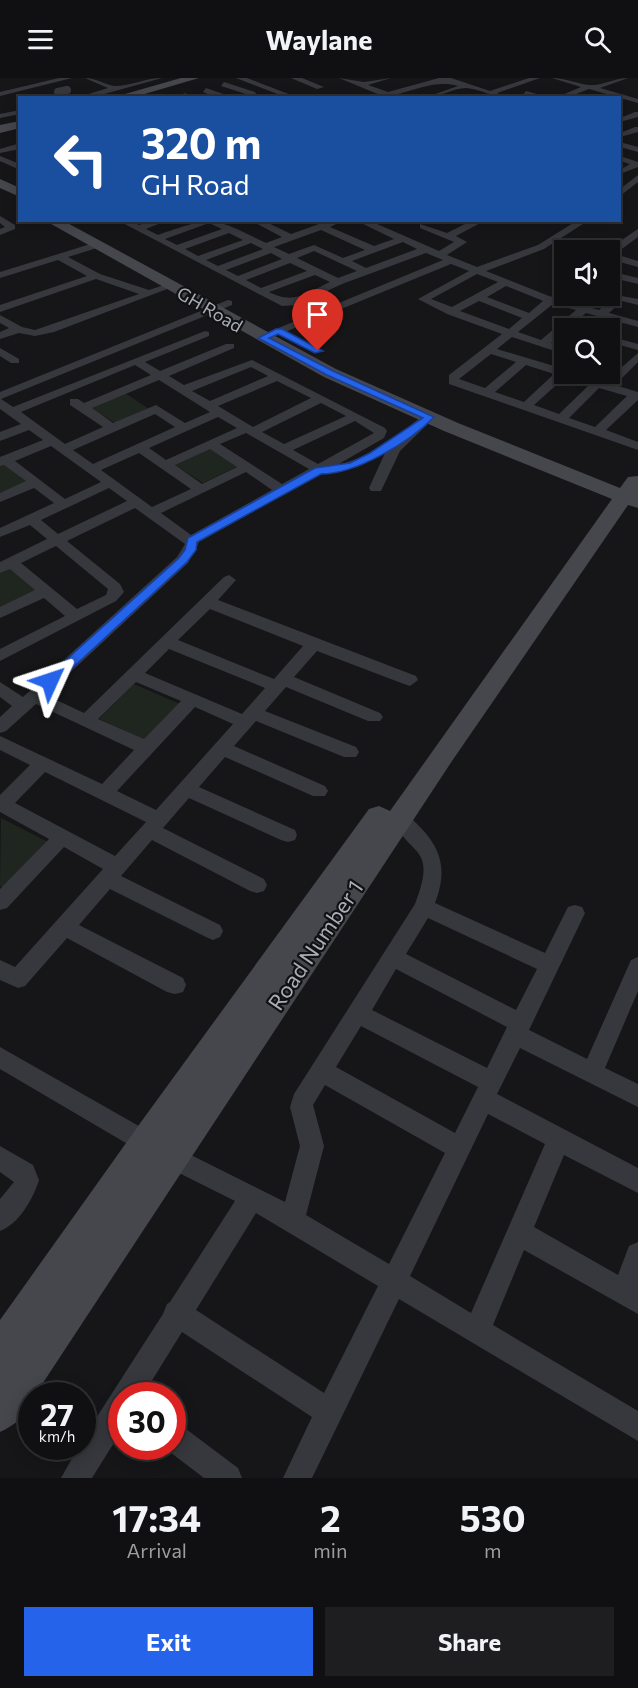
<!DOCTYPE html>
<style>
body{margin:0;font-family:Commissioner,sans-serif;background:#1e1e20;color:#f1f3f6;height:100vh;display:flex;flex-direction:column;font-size:22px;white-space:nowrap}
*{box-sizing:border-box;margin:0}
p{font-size:20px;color:#9c9d9f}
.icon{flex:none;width:33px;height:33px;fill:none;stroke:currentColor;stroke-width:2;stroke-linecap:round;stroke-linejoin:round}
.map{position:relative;height:1400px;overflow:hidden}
.drawer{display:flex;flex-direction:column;background:#101012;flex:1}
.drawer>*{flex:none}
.top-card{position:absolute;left:18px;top:18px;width:603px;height:126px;border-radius:0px;box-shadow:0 3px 15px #0003,0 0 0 2px #303032;background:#1a4fa0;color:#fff;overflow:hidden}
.controls{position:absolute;left:554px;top:162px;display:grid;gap:12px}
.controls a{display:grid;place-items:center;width:66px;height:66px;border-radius:0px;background:#101012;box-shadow:0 3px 15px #0003,0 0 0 2px #303032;font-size:30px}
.speed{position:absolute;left:18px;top:1304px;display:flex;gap:12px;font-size:30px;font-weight:700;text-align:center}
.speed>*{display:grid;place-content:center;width:78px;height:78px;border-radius:50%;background:#101012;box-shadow:0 3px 15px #0003,0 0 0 2px #303032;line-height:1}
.speed small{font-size:15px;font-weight:400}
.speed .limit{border:9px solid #d22;background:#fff;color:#111}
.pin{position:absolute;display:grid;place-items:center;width:51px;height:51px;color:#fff;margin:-62px -26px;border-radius:50% 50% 50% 0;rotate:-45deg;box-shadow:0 0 6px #0007}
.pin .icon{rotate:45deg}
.me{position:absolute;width:66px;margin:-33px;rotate:48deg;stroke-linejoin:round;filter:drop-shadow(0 0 4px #0008)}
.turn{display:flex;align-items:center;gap:21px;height:126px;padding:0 24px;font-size:27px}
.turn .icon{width:78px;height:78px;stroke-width:2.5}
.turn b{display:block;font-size:42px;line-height:51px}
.eta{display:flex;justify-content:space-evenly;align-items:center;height:102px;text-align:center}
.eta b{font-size:36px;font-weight:700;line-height:42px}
.cta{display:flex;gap:12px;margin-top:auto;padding:12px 24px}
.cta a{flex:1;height:69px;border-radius:0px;background:#2563eb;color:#fff;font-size:24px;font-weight:700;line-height:69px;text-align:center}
.cta a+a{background:#1e1e20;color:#f1f3f6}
header{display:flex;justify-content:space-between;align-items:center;height:78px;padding:0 24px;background:#101012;font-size:27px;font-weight:700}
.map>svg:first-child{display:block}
</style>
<header><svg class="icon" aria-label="menu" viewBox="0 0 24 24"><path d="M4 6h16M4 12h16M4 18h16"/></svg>Waylane<svg class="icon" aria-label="search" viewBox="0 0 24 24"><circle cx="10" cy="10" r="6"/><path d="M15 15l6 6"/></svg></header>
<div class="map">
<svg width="638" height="1400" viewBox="0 0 638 1400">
<rect width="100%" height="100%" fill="#161618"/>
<g fill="#1e261f">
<path d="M125,315L149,331L115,345L91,330Z"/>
<path d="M210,370L238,388L203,405L175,387Z"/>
<path d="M5,386L29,404L0,417V388Z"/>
<path d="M11,489L38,512L0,531V494Z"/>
<path d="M134,606L180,626L145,662L99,641Z"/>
<path d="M1,740L50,765L6,811L0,808Z"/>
</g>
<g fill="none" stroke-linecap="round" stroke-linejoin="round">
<g fill="#37383d" fill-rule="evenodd">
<path d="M59,0H72L0,18V14Z"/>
<path d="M85,0C97,0 108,9 118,8C133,7 146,0 162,0L90,20H76L108,10Z"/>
<path d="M236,0H247L299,20H288Z"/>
<path d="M291,0H302L324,9L317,11Z"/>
<path d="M339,0L364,4L391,0L368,7L388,14L439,0H451L490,13L529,0H540L497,15L509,20C494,20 481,11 466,10C453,10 438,20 424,20L458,8C429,0 403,20 373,20L380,17Z"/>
<path d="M552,0C566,0 577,6 590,7C602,8 615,0 628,0L600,10L638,21V25L589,11L566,20H555L581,9Z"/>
<path d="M224,4L255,14L256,16L252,18L221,8Z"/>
<path d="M206,10L229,18V20H218L203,14Z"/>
<path d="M526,13L544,18V20L523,17Z"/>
<path d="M184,15L194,18V20L181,19Z"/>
<path d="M20,32V36L0,40V36Z"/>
<path d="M635,34H638V39L620,44V40Z"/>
<path d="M635,49H638V54L620,59V55Z"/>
<path d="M620,64L638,69V74L620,69Z"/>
<path d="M17,66H20V71L0,75V71Z"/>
<path d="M0,78L20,86V92L0,83Z"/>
<path d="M620,78L638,84V89L620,96V92L630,86L620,83Z"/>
<path d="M638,97V104L620,118V111Z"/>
<path d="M0,138L15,147V151L0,157V151L5,149L0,145Z"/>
<path d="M117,142H129L139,147L153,142H168L146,151L158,157C215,137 212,139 266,165L282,159L250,142H262L291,156L330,142H344L330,149L374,168L394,161L355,142H368L439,173L454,164L420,150V146L447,155L473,142H486L456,158L467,164L447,177L477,189L538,167L578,142H589L544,171L486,193L549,218L599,232L616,217L638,221V227L622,223L609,235L638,243V249L586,235L568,250H564V254L551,265L564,269V276L512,259L497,271L564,291V296H575L605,304L638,275V284L615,307L638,314V322L606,352L638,364V372L449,306V297L502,256L447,236L418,221L469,193L451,186L263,263L257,260L259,258L443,182L426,175L342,206L297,227L282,228ZM209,145L222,151L177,167L165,161ZM321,152L365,172L343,180L314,167L289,176L274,169ZM229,155L243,162L198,178L185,171ZM403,164L417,171L366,190L352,183ZM251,165L263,171L218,188L206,182ZM314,173L357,193L338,200L297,180ZM271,175L282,181L238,198L226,192ZM290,185L307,193L261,210L246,202ZM477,196L498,204L452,229L431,221ZM315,197L330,204C306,215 294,227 269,214ZM506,208L541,222L543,223L529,235L487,219ZM479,223L522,240L509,251L460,233ZM553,226L576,232L541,262L518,254ZM491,276L516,284L485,310L459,301ZM526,287L554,296L524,324L495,314ZM564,300L589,307L559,336L534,327ZM599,310L627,318L595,349L569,340Z"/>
<path d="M638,151V159L615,176L638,183V189L609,181L607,172Z"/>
<path d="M97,164L100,165V169L68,179L100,196L149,212L170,205L175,208L54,254L35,258L19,255L0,261V254L9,250L0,245V237L22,249L35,252L139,216L96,201L0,234V227L87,198L58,182L0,200V194Z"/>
<path d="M609,193L638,200V206L609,199Z"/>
<path d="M228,222L232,223V227L1,321L13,329L205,253L209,254V258L145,284L160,293L226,266H234V270L169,298L184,307L252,282L385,350L387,353L384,360L337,387C370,380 399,356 425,336L429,335L435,339L400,373L381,413H371L369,410L385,375L358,389L320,396L199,464L188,485L46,617L84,635L224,499L229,497L236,502L218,522L416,598L418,602L410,608L404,606L317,573L294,599L380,635L383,639L380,643H368L286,609L265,633L356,669L359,674L356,679H344L256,643L234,668L325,708L328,713L325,718H313L225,679L199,709L295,752L297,757L295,762L288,764L281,762L189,720L163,750L264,801L267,807L264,813L257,815L250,813L152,762L121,798L220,847L223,853L220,859L213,862L206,859L110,811L79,847L183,900L186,907L183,914L175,916L167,914L67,860L25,908L18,910L0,902V882L15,889L103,791L64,769L7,830L0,832V811L49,761L0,734V717L30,687L0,672V658L102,706L134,672L36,626L6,653L0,655V639L12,628L0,619V604L23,619L177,479L185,466L135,430L67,463L120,506L124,514L116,523L0,583V571L65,538L44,520L0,540V529L35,512L10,491L0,495V484L47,461L30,447L0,459V450L54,425L34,410L0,424V415L26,403L4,387L0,388V379L43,362L29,352L0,363V354L21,346L0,331V314ZM135,287L151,297L84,325L78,321H70V327L103,349L65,366L21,334ZM251,289L268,298L210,323L192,313ZM159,302L210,334L185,345L156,327L113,345L92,330ZM277,303L311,320L253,349L218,328ZM321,325L346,338L284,366L262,354ZM155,336L175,349L93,386L73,372ZM218,339L237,350L166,382L149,370ZM355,343L374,355L318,386L293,372ZM246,355L309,391L282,406L220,366ZM51,368L101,404L65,421L15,383ZM210,371L237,389L202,406L175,387ZM139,375L191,411L152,429L101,392ZM246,394L272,412L191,457L161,435ZM109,410L127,423L58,456L41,442ZM56,468L108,511L106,517L77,531L21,485ZM210,531L303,568L274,601L178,562ZM169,571L265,610L242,636L145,595ZM136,604L181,623L144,661L98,641ZM195,629L233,646L156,732L117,713ZM45,694L146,744L115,778L15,725Z"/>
<path d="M609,258L638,266V272L609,264Z"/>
<path d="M0,270L19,281V285H11L0,278Z"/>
<path d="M400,734C409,737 415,744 422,751C444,775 446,796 435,825L545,875L568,829L575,827L582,829L585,835L529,952L587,981L631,882L638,879V913L605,990L638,1006V1029L520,970L497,1016L638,1090V1115L564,1077L534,1149L618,1197L629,1168L638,1164V1236L524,1172L493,1247L638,1333V1363L399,1221L312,1400H283L312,1339L182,1254L143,1317H122V1352L92,1400H61L79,1368H82V1362L163,1236L167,1226L170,1224L235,1123L165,1088L0,991V969L181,1072L285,1124L300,1068L290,1029L294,1016L415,826C437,768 412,780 391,741L393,736ZM428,840L537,891L516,932L406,876ZM396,891L507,949L487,990L372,932ZM361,948L478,1009L455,1055L336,989ZM325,1007L445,1075L389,1186L306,1137L324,1068L313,1027ZM488,1036L545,1066L471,1235L410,1198ZM256,1135L378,1208L324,1315L196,1232Z"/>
<path d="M0,1068L33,1087L39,1102C33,1121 19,1146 0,1153V1121L14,1104L0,1094Z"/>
<path d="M172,1344L182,1348L238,1390L242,1400H204L162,1368H172Z"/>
</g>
<g fill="#45474d" fill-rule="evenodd">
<path d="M181,0H199L131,20H111Z"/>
<path d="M20,43V50L0,55V47Z"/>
<path d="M0,101L20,110V119L0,110Z"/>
<path d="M44,142H62L336,291L458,345L620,410L628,399L638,398V430L628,427L452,683L35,1317H32C32,1334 14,1348 0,1354V1242L141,1044L369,731L379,728L390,733L612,421L444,353L324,299Z"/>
</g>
<path stroke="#37383d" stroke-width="8" d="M58,14L67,12"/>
</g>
<path fill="#2563eb" stroke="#184099" stroke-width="1.5" d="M276,251H282L323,273L315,275L278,256L269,260L333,293L434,339C410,364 356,396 321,396L197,464L196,472L187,484L55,606H46V600L179,480L185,472L188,460L315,390L350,385L370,375L423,340L327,297L258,260Z"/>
<g text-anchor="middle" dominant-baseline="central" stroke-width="4.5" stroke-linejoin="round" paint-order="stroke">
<g font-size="18" fill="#a8adb8" stroke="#111113">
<text transform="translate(210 231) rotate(30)">GH Road</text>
</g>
<g font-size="22" fill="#a8adb8" stroke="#111113">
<text transform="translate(315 867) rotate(-56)">Road Number 1</text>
</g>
</g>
</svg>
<div class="controls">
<a><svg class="icon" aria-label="sound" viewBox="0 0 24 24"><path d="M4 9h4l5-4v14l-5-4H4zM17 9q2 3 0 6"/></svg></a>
<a><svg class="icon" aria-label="search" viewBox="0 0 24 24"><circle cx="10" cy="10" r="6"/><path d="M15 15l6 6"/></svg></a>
</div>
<div class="speed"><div>27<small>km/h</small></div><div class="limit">30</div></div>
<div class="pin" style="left:318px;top:273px;background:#d93025"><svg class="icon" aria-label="arrive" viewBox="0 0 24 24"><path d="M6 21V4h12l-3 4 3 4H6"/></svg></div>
<svg class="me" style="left:50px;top:603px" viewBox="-20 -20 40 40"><path d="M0-17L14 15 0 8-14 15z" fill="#2563eb" stroke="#fff" stroke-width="4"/></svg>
<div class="top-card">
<div class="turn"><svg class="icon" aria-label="left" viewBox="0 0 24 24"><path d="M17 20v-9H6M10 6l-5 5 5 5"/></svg><div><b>320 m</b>GH Road</div></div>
</div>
</div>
<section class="drawer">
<div class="eta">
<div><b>17:34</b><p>Arrival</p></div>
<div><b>2</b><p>min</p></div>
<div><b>530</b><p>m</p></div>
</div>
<div class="cta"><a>Exit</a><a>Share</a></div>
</section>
